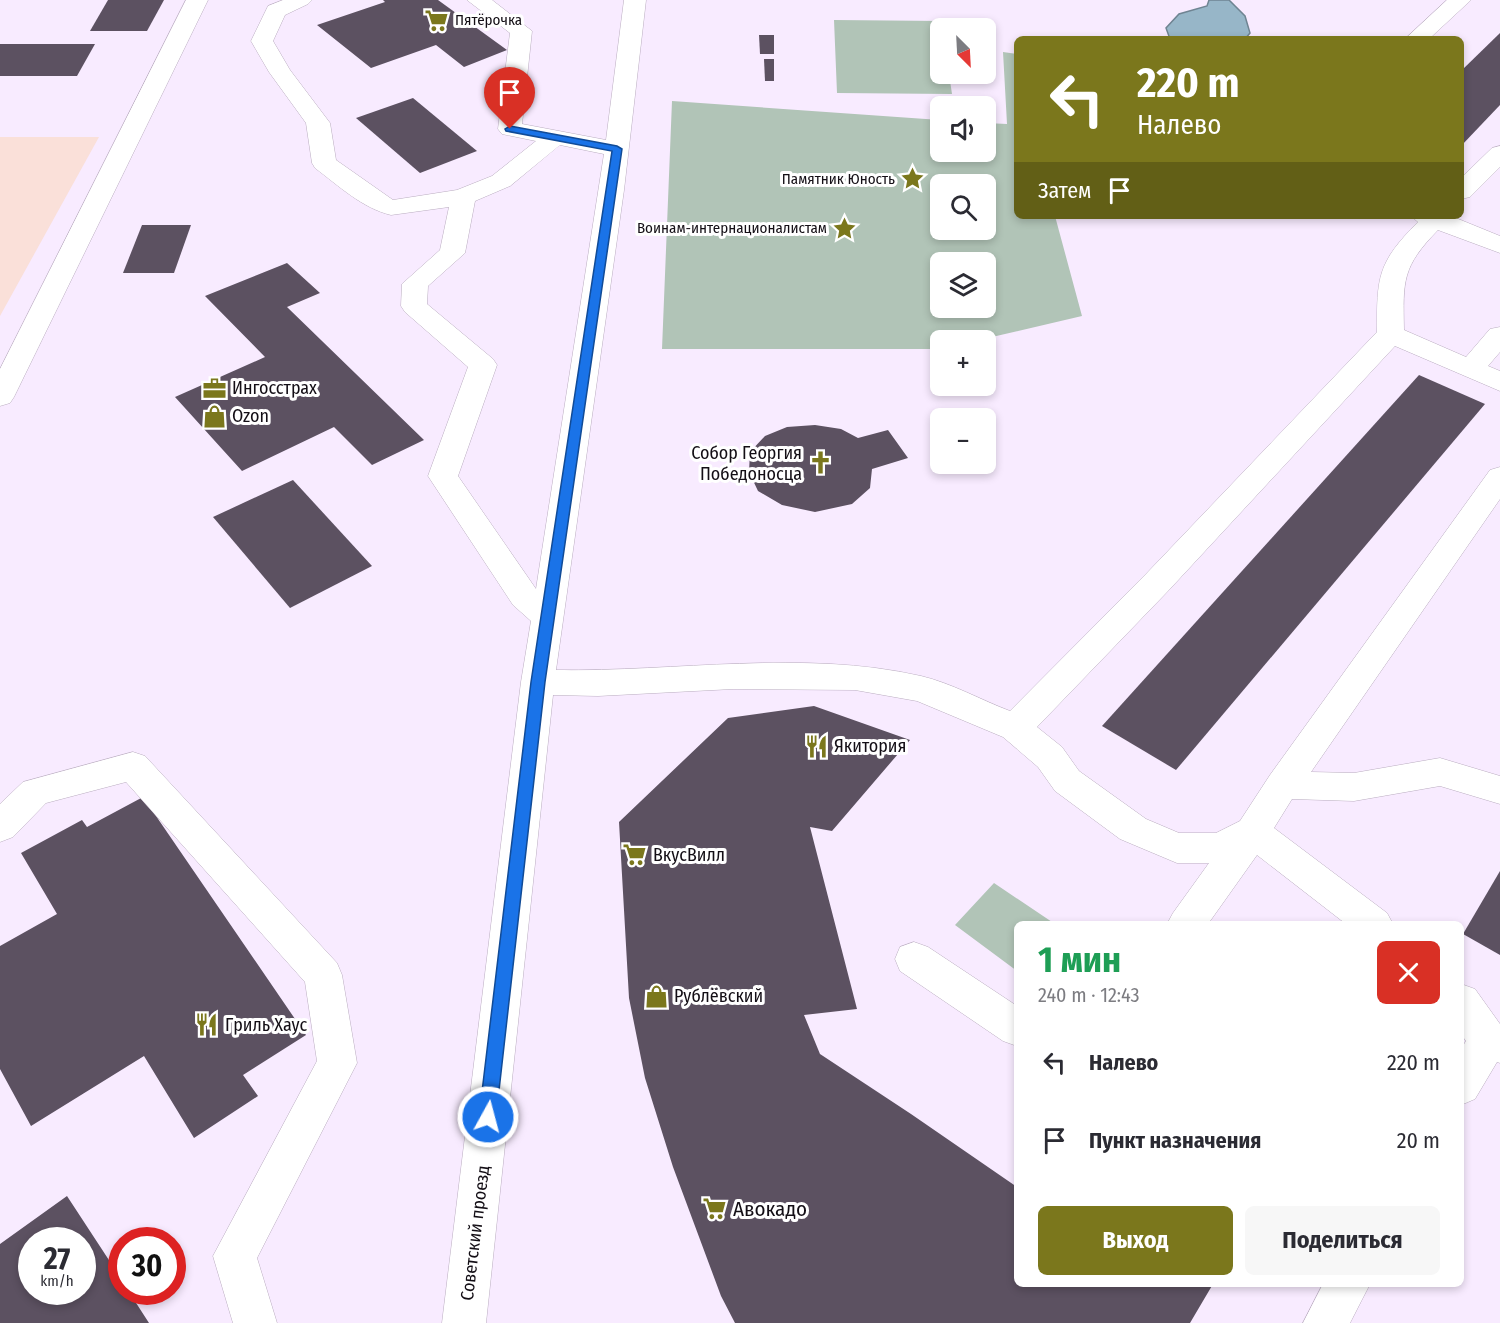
<!DOCTYPE html>
<html lang="ru">
<meta charset="utf-8">
<style>
body{margin:0;font-family:"Fira Sans Condensed",sans-serif;background:#f7f7f7;color:#2b2b33;height:100vh;display:flex;flex-direction:column;font-size:22px;white-space:nowrap}
*{box-sizing:border-box;margin:0}
p{font-size:20px;color:#7c7c81}
.icon{flex:none;width:33px;height:33px;fill:none;stroke:currentColor;stroke-width:2;stroke-linecap:round;stroke-linejoin:round}
.map{position:relative;flex:1;overflow:hidden}
.details{position:absolute;left:1014px;top:921px;width:450px;height:366px;display:flex;flex-direction:column;background:#fff;border-radius:9px;box-shadow:0 3px 9px #0003}
.details>*{flex:none}
.banner{position:absolute;left:1014px;top:36px;width:450px;height:183px;border-radius:9px;box-shadow:0 3px 9px #0003;background:#7b771c;color:#fff;overflow:hidden}
.needle{width:39px;rotate:156deg}
.tools{position:absolute;left:930px;top:18px;display:grid;gap:12px}
.tools a{display:grid;place-items:center;width:66px;height:66px;border-radius:9px;background:#fff;box-shadow:0 3px 9px #0003;font-size:30px}
.speed{position:absolute;left:18px;top:1227px;display:flex;gap:12px;font-size:30px;font-weight:700;text-align:center}
.speed>*{display:grid;place-content:center;width:78px;height:78px;border-radius:50%;background:#fff;box-shadow:0 3px 9px #0003;line-height:1}
.speed small{font-size:15px;font-weight:400}
.speed .limit{border:9px solid #d22;background:#fff;color:#111}
.pin{position:absolute;display:grid;place-items:center;width:51px;height:51px;color:#fff;margin:-62px -26px;border-radius:50% 50% 50% 0;rotate:-45deg;box-shadow:0 0 6px #0007}
.pin .icon{rotate:45deg}
.me{position:absolute;width:66px;margin:-33px;rotate:7deg;stroke-linejoin:round;filter:drop-shadow(0 0 4px #0008)}
.turn{display:flex;align-items:center;gap:21px;height:126px;padding:0 24px;font-size:27px}
.turn .icon{width:78px;height:78px;stroke-width:2.5}
.turn b{display:block;font-size:42px;line-height:51px}
.then{display:flex;align-items:center;height:57px;padding:0 24px;background:#0003;gap:12px;font-size:22px}
.round{display:grid;place-items:center;flex:none;width:63px;height:63px;border-radius:9px;background:#f7f7f7}
.summary{display:flex;align-items:center;justify-content:space-between;height:102px;padding:0 24px}
h1{font-size:36px;font-weight:700;line-height:45px;color:#1e9e55}
.cta{display:flex;gap:12px;margin-top:auto;padding:12px 24px}
.cta a{flex:1;height:69px;border-radius:9px;background:#7b771c;color:#fff;font-size:24px;font-weight:700;line-height:69px;text-align:center}
.cta a+a{background:#f7f7f7;color:#2b2b33}
ul{padding:0;list-style:none}
li{display:flex;align-items:center;gap:18px;height:78px;padding:0 24px}
li div{flex:1}
li b{display:block;font-size:22px}
li em{font-style:normal}
.map>svg:first-child{display:block}
</style>
<div class="map">
<svg width="1500" height="1323" viewBox="0 0 1500 1323">
<rect width="100%" height="100%" fill="#f8ebff"/>
<path fill="#fae0d9" d="M0,137H99L0,316Z"/>
<g fill="#b1c4b7" fill-rule="evenodd">
<path d="M834,20L942,21L940,74H949L952,94L837,93Z"/>
<path d="M1003,52L1017,54V216H1055L1082,316L979,340H940V349H662L672,101L940,120V152H986V123L1007,124ZM940,184H986V230H940ZM940,262H986V308H940Z"/>
<path d="M994,883L1055,924H1017V971L955,925Z"/>
</g>
<path fill="#97b6c8" stroke="#6f8492" stroke-width="1.5" d="M1209,0H1229L1245,16L1250,33L1245,39H1170L1166,28L1179,14L1207,6Z"/>
<g fill="#5c5161" fill-rule="evenodd">
<path d="M108,0H164L147,31H90Z"/>
<path d="M383,0H438L507,50L464,67L436,45L371,68L317,25L385,2Z"/>
<path d="M1500,33V105L1461,146V71Z"/>
<path d="M759,35H774V54H760Z"/>
<path d="M0,44H95L77,76H0Z"/>
<path d="M764,59H774V81H765Z"/>
<path d="M413,98L477,151L420,173L356,118Z"/>
<path d="M142,225H191L174,273H123Z"/>
<path d="M287,263L320,293L287,307L424,440L372,465L334,427L242,471L175,397L265,357L205,296Z"/>
<path d="M1419,375L1485,404L1176,770L1102,726Z"/>
<path d="M815,425L841,429L858,438L888,430L908,458L872,469L870,488L852,504L815,512L782,505L758,491L749,472L750,452L765,436L787,427Z"/>
<path d="M293,480L372,566L290,608L213,517Z"/>
<path d="M814,706L910,740L832,831L810,827L857,1009L804,1015L820,1054L911,1114L1017,1187V1284H1213L1190,1323H735L721,1296L673,1167L645,1078L629,998L619,822L728,718Z"/>
<path d="M143,797L306,1035L243,1075L258,1096L194,1138L144,1056L31,1126L0,1069V946L57,914L21,853L82,820L87,827Z"/>
<path d="M1500,871V955L1463,934Z"/>
<path d="M67,1196L122,1280V1292H129L149,1323H0V1244ZM32,1240H82V1292H32Z"/>
</g>
<g fill="none" stroke-linecap="round" stroke-linejoin="round">
<defs>
<g id="minor">
<path d="M186,0H208L14,397L10,403L0,406V369Z"/>
<path d="M283,0H312L308,4L285,15L273,41L290,70L330,123L336,160L393,200L457,190L492,176L536,141L502,134L498,129L510,33L467,0H492L532,31L522,124L606,140L624,0H646L624,190L556,670C677,672 802,649 921,676C951,683 981,700 1010,711L1146,574L1377,332C1377,277 1377,263 1418,222L1411,216H1451L1500,236V253L1438,230C1402,267 1403,280 1404,330L1466,357L1490,329L1500,327V352L1488,366L1500,371V391L1395,346L1169,590L1037,727L1062,747L1079,771L1146,819L1179,833H1216L1240,821L1270,775L1490,470L1500,467V499L1311,772L1354,773L1440,758L1500,776V804L1440,786L1354,801L1292,799L1274,828L1387,913L1393,924H1346L1257,855L1208,924H1167L1173,913L1209,863H1177L1120,839L1055,791L1038,767L1003,737L917,701L855,690L733,689L598,696L553,695L486,1323H442L521,682L531,621L513,605L428,476L468,367L405,312L401,306L402,284L440,250L449,207L391,215C362,208 339,186 315,168L312,163L306,123L269,72L251,41L268,6ZM560,145L604,154L536,589L458,476L497,365L493,359L427,304L428,286L465,253L475,201L510,186Z"/>
<path d="M1447,0H1471L1429,39H1405Z"/>
<path d="M1500,146V167L1470,197L1461,199V178L1492,148Z"/>
<path d="M133,752L145,756L337,963L342,975L357,1063L257,1258L277,1323H233L213,1256L317,1061L305,982L126,782L46,803L13,837L0,842V804L23,782Z"/>
<path d="M914,942L928,947L1017,1006V1046L1003,1041L900,971L895,959L900,947Z"/>
<path d="M1461,984L1475,989L1500,1024V1063L1497,1062L1475,1099L1461,1105V1049L1466,1041L1461,1034Z"/>
<path d="M1323,1284H1370L1350,1323H1303Z"/>
</g>
</defs>
<use href="#minor" stroke="#baadc0" stroke-width="1"/>
<use href="#minor" fill="#fff" fill-rule="evenodd"/>
</g>
<path fill="#1a73e8" stroke="#114b97" stroke-width="1.5" d="M510,126L617,146L622,149L545,682L496,1117L494,1123L488,1125L482,1123L479,1117L531,682L612,151L506,131L505,129Z"/>
<defs>
<symbol id="supermarket-bare" viewBox="-9 -9 18 18"><path d="M-6-5.5h2.5l.6 2H6L4.5 2H-2.5L-4.4-4H-6ZM-1.5 3.2a1.3 1.3 0 1 0 .1 0ZM3 3.2a1.3 1.3 0 1 0 .1 0Z" fill="#7b771c" stroke="#fff" stroke-width="2.5" paint-order="stroke"/></symbol>
<symbol id="sight-bare" viewBox="-9 -9 18 18"><path d="M0-6L1.8-2.2L6-1.7L2.9 1.2L3.7 5.4L0 3.3L-3.7 5.4L-2.9 1.2L-6-1.7L-1.8-2.2Z" fill="#7b771c" stroke="#fff" stroke-width="2.5" paint-order="stroke"/></symbol>
<symbol id="office-bare" viewBox="-9 -9 18 18"><path d="M-6-3h4V-5.5h4V-3h4V5H-6ZM-1-4.5V-3h2v-1.5ZM-6 0V1H6V0Z" fill="#7b771c" stroke="#fff" stroke-width="2.5" paint-order="stroke"/></symbol>
<symbol id="shop-bare" viewBox="-9 -9 18 18"><path d="M-5-2.5h2.3a2.7 3.5 0 0 1 5.4 0H5L5.5 6h-11ZM-1.5-2.5h3a1.5 2.3 0 0 0-3 0Z" fill="#7b771c" stroke="#fff" stroke-width="2.5" paint-order="stroke"/></symbol>
<symbol id="church-bare" viewBox="-9 -9 18 18"><path d="M-1.2-6h2.4v3.5h3.3v2.4h-3.3V6h-2.4V-.1h-3.3v-2.4h3.3Z" fill="#7b771c" stroke="#fff" stroke-width="2.5" paint-order="stroke"/></symbol>
<symbol id="restaurant-bare" viewBox="-9 -9 18 18"><path d="M-5-6h1v4h1v-4h1v4h1v-4h1v5L-1.5 .5V6h-2V.5L-5-1ZM5-6V6H3V1.5H1.5Q1.5-4 5-6Z" fill="#7b771c" stroke="#fff" stroke-width="2.5" paint-order="stroke"/></symbol>
</defs>
<g fill-rule="evenodd">
<use href="#supermarket-bare" x="420" y="4" width="33" height="33"/>
<use href="#sight-bare" x="896" y="162" width="33" height="33"/>
<use href="#sight-bare" x="828" y="212" width="33" height="33"/>
<use href="#office-bare" x="198" y="372" width="33" height="33"/>
<use href="#shop-bare" x="198" y="400" width="33" height="33"/>
<use href="#church-bare" x="804" y="446" width="33" height="33"/>
<use href="#restaurant-bare" x="800" y="730" width="33" height="33"/>
<use href="#supermarket-bare" x="618" y="838" width="33" height="33"/>
<use href="#shop-bare" x="640" y="980" width="33" height="33"/>
<use href="#restaurant-bare" x="190" y="1008" width="33" height="33"/>
<use href="#supermarket-bare" x="698" y="1192" width="33" height="33"/>
</g>
<g text-anchor="middle" dominant-baseline="central" stroke-width="6" stroke-linejoin="round" paint-order="stroke">
<g font-size="15" fill="#130e15" stroke="#fff" text-anchor="end">
<text x="455" y="20" text-anchor="start">Пятёрочка</text>
<text x="895" y="179">Памятник Юность</text>
<text x="827" y="228">Воинам-интернационалистам</text>
</g>
<g font-size="18" fill="#130e15" stroke="#fff" text-anchor="start">
<text x="232" y="388">Ингосстрах</text>
<text x="232" y="416">Ozon</text>
<text x="802" y="453" text-anchor="end">Собор Георгия<tspan x="802" dy="21">Победоносца</tspan></text>
<text x="834" y="746">Якитория</text>
<text x="653" y="855">ВкусВилл</text>
<text x="674" y="996">Рублёвский</text>
<text x="225" y="1025">Гриль Хаус</text>
</g>
<g font-size="18" fill="#130e15" stroke="#fff">
<text transform="translate(475 1233) rotate(-83)">Советский проезд</text>
</g>
<g font-size="21" fill="#130e15" stroke="#fff" text-anchor="start">
<text x="733" y="1209">Авокадо</text>
</g>
</g>
</svg>
<div class="tools">
<a><svg class="needle" viewBox="-14 -14 28 28"><path d="M0-13l5 13h-10z" fill="#e53935"/><path d="M0 13l5-13h-10z" fill="#7c7c81"/></svg></a>
<a><svg class="icon" aria-label="sound" viewBox="0 0 24 24"><path d="M4 9h4l5-4v14l-5-4H4zM17 9q2 3 0 6"/></svg></a>
<a><svg class="icon" aria-label="search" viewBox="0 0 24 24"><circle cx="10" cy="10" r="6"/><path d="M15 15l6 6"/></svg></a>
<a><svg class="icon" aria-label="layers" viewBox="0 0 24 24"><path d="M12 4l9 5-9 5-9-5zM3 14l9 5 9-5"/></svg></a>
<a>+</a>
<a>−</a>
</div>
<div class="speed"><div>27<small>km/h</small></div><div class="limit">30</div></div>
<div class="pin" style="left:510px;top:129px;background:#d93025"><svg class="icon" aria-label="arrive" viewBox="0 0 24 24"><path d="M6 21V4h12l-3 4 3 4H6"/></svg></div>
<svg class="me" style="left:488px;top:1117px" viewBox="-20 -20 40 40"><circle r="17" fill="#1a73e8" stroke="#fff" stroke-width="3"/><path d="M0-11L8 9 0 5-8 9z" fill="#fff"/></svg>
<div class="banner">
<div class="turn"><svg class="icon" aria-label="left" viewBox="0 0 24 24"><path d="M17 20v-9H6M10 6l-5 5 5 5"/></svg><div><b>220 m</b>Налево</div></div>
<div class="then">Затем<svg class="icon" aria-label="arrive" viewBox="0 0 24 24"><path d="M6 21V4h12l-3 4 3 4H6"/></svg></div>
</div>
<section class="details">
<div class="summary"><div><h1>1 мин</h1><p>240 m · 12:43</p></div><a class="round" style="background:#d93025;color:#fff"><svg class="icon" aria-label="close" viewBox="0 0 24 24"><path d="M6 6l12 12M18 6L6 18"/></svg></a></div>
<ul>
<li><svg class="icon" aria-label="left" viewBox="0 0 24 24"><path d="M17 20v-9H6M10 6l-5 5 5 5"/></svg><div><b>Налево</b></div><em>220 m</em></li>
<li><svg class="icon" aria-label="arrive" viewBox="0 0 24 24"><path d="M6 21V4h12l-3 4 3 4H6"/></svg><div><b>Пункт назначения</b></div><em>20 m</em></li>
</ul>
<div class="cta"><a>Выход</a><a>Поделиться</a></div>
</section>
</div>
